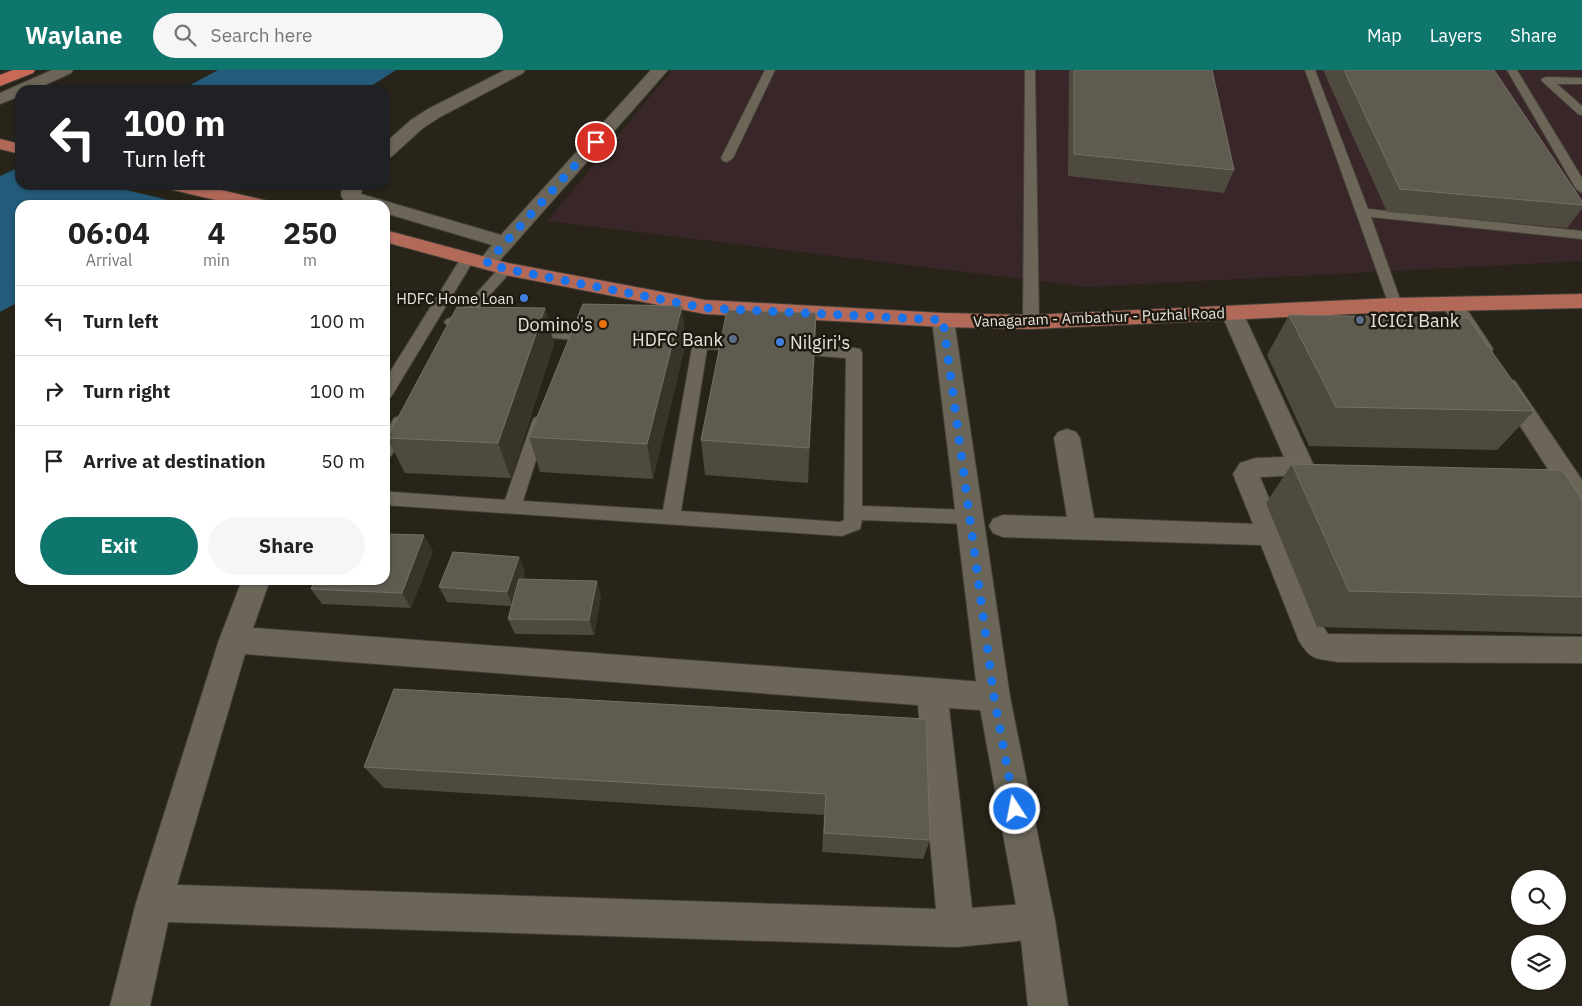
<!DOCTYPE html>
<style>
body{margin:0;font-family:"IBM Plex Sans",sans-serif;background:#f6f6f6;color:#222;height:100vh;display:flex;flex-direction:column;font-size:19px;white-space:nowrap}
*{box-sizing:border-box;margin:0}
p{font-size:16px;color:#767676}
.icon{flex:none;width:28px;height:28px;fill:none;stroke:currentColor;stroke-width:2;stroke-linecap:round;stroke-linejoin:round}
.map{position:relative;flex:1;overflow:hidden}
.panel{position:absolute;left:15px;top:130px;width:375px;height:385px;display:flex;flex-direction:column;background:#fff;border-radius:15px;box-shadow:0 1px 4px #0004}
.panel>*{flex:none}
.guide{position:absolute;left:15px;top:15px;width:375px;height:105px;border-radius:15px;box-shadow:0 1px 4px #0004;background:#202124;color:#fff;overflow:hidden}
.buttons{position:absolute;left:1511px;top:800px;display:grid;gap:10px}
.buttons a{display:grid;place-items:center;width:55px;height:55px;border-radius:50%;background:#fff;box-shadow:0 1px 4px #0004;font-size:25px}
.pin{position:absolute;display:grid;place-items:center;width:42px;height:42px;color:#fff;margin:-21px;border:2px solid #fff;border-radius:50%;box-shadow:0 1px 5px #0007}
.me{position:absolute;width:55px;margin:-28px;rotate:349deg;stroke-linejoin:round;filter:drop-shadow(0 0 4px #0008)}
.turn{display:flex;align-items:center;gap:18px;height:105px;padding:0 25px;font-size:22px}
.turn .icon{width:65px;height:65px;stroke-width:2.5}
.turn b{display:block;font-size:35px;line-height:42px}
.eta{display:flex;justify-content:space-evenly;align-items:center;height:85px;text-align:center}
.eta b{font-size:30px;font-weight:800;line-height:35px}
.cta{display:flex;gap:10px;margin-top:auto;padding:10px 25px}
.cta a{flex:1;height:58px;border-radius:30px;background:#0f766e;color:#fff;font-size:20px;font-weight:800;line-height:58px;text-align:center}
.cta a+a{background:#f6f6f6;color:#222}
ul{padding:0;list-style:none}
li{display:flex;align-items:center;gap:15px;height:70px;padding:0 25px;border-top:1px solid #e0e0e0}
li div{flex:1}
li b{display:block;font-size:19px}
li em{font-style:normal}
header{display:flex;align-items:center;gap:30px;box-sizing:border-box;height:70px;padding:0 25px;background:#0f766e;color:#fff}
header strong{font-size:24px}
nav{display:flex;gap:28px;margin-inline-start:auto;font-size:18px}
.search{width:350px;height:45px;background:#f6f6f6;display:flex;align-items:center;gap:12px;box-sizing:border-box;padding:0 18px;border-radius:28px;color:#767676;font-size:19px}
.map>svg:first-child{display:block}
</style>
<header>
<strong>Waylane</strong>
<div class="search"><svg class="icon" aria-label="search" viewBox="0 0 24 24"><circle cx="10" cy="10" r="6"/><path d="M15 15l6 6"/></svg>Search here</div>
<nav><a>Map</a><a>Layers</a><a>Share</a></nav>
</header>
<div class="map">
<svg width="1582" height="936" viewBox="0 0 1582 936">
<rect width="100%" height="100%" fill="#292419"/>
<path fill="#392628" d="M672,0H1582V191L1087,217L547,151Z"/>
<g fill="#245b7a">
<path d="M218,0H396L365,20H181Z"/>
<path d="M20,97V115H211L179,135H20V231L0,242V106Z"/>
</g>
<path fill="#292419" d="M105,115H214L185,134Z"/>
<g fill="none" stroke-linecap="round" stroke-linejoin="round">
<defs>
<g id="service">
<path d="M765,0H775L733,88L727,92L723,91L721,88Z"/>
<path d="M1025,0H1035L1039,252L1036,255H1026L1023,252Z"/>
<path d="M1305,0H1315L1368,139L1582,161V169L1371,147L1402,235L1400,238H1390Z"/>
<path d="M1507,0H1517L1582,108V123L1576,119Z"/>
<path d="M1547,7L1582,8V14H1557L1582,36V45L1578,44L1543,12L1541,10L1543,8Z"/>
<path d="M468,184L475,188L391,327L385,329V310L461,188Z"/>
<path d="M506,195L511,196L513,199L466,252L452,257L447,255L444,252L447,249L456,246L501,196Z"/>
<path d="M527,257L594,262L599,263L602,267L599,271L594,272L522,265L519,262L522,259Z"/>
<path d="M662,266L744,271L749,272L752,276L749,280L744,281L707,279L681,441L840,452L844,450L846,288L783,283L781,279L783,275L789,274L854,278L860,279L862,283V436L969,440L976,442L978,447L976,452L969,454L862,450L860,459L842,466L385,435V420L392,422L505,430L532,352L534,348L540,346L546,348L548,352L523,431L663,440L692,278L657,275L654,271L657,267Z"/>
<path d="M400,346L406,348L408,352L391,386L385,388V365L394,348Z"/>
</g>
<g id="minor">
<path d="M505,0H525L523,3L440,47L423,58L391,87L385,88V73L411,50L428,39Z"/>
<path d="M651,0H668L494,197L487,199L480,197L477,193L492,175L385,143V135C372,135 330,139 344,115H363L361,124L501,165Z"/>
<path d="M1452,227L1460,229L1490,274L1493,279L1490,284L1482,286L1474,284L1441,234L1444,229Z"/>
<path d="M1232,236L1240,238L1243,243L1314,396L1310,403L1301,405L1260,407L1322,555L1328,564L1582,567V593L1338,592C1315,588 1312,591 1299,571L1261,475L1003,467L993,463L989,456L993,449L1003,445L1067,447L1054,368L1058,362L1067,359L1076,362L1080,368L1094,448L1253,454L1233,404L1240,393L1256,388L1284,387L1221,243L1224,238Z"/>
<path d="M1507,309L1515,311L1582,410V441L1573,438L1495,317L1499,311Z"/>
<path d="M242,510H270L253,558L932,608L994,613L1005,617L1010,627L1005,637L994,641L949,638L972,838L1037,833L1050,838L1055,851L1050,864L1037,869L956,877L168,852L150,936H110L136,833L219,570ZM245,584L918,635L936,839L177,815Z"/>
</g>
<g id="tertiary">
<path d="M52,0H73L71,3L34,20H20V26L0,34V23Z"/>
<path d="M943,243L951,245L954,250L1010,627L1055,851L1068,936H1028L1019,851L978,627L932,250L935,245Z"/>
</g>
<g id="primary">
<path d="M0,69L20,74V84L0,79Z"/>
<path d="M167,115H200L268,131L271,135H237L169,119Z"/>
<path d="M385,160L508,193L705,230L943,243L1031,245L1395,228L1582,224V238L1395,242L1031,259L943,257L705,244L506,205L385,172Z"/>
</g>
<path id="trunk" d="M13,0H35L33,3L0,16V5Z"/>
</defs>
<use href="#service" stroke="#454038" stroke-width="2"/>
<use href="#minor" stroke="#454038" stroke-width="2"/>
<use href="#tertiary" stroke="#454038" stroke-width="2"/>
<use href="#primary" stroke="#454038" stroke-width="2"/>
<use href="#trunk" stroke="#454038" stroke-width="2"/>
<use href="#service" fill="#6c6659" fill-rule="evenodd"/>
<use href="#minor" fill="#6c6659" fill-rule="evenodd"/>
<use href="#tertiary" fill="#6c6659" fill-rule="evenodd"/>
<use href="#primary" fill="#b26958" fill-rule="evenodd"/>
<use href="#trunk" fill="#c96a58" fill-rule="evenodd"/>
</g>
<g fill="#4f4a3f">
<path d="M1069,0H1212L1234,100L1224,123L1068,106Z"/>
<path d="M1323,0H1494L1582,131V139L1567,158L1387,142Z"/>
<path d="M545,238L554,274L511,408L405,403L387,368Z"/>
<path d="M1289,245L1534,341L1497,380L1309,376L1267,285Z"/>
<path d="M686,272L653,409L540,402L529,367Z"/>
<path d="M815,279L808,413L705,405L701,370Z"/>
<path d="M1292,394L1582,429V564L1317,557L1266,433Z"/>
<path d="M433,481L411,538L322,534L311,519Z"/>
<path d="M525,502L523,509L601,526L594,565L515,564L508,549L511,536L447,532L439,517Z"/>
<path d="M926,649L930,770L923,789L822,782L824,745L384,718L364,697Z"/>
</g>
<g fill="#393429">
<path d="M682,236L686,272L653,409L647,374Z"/>
<path d="M545,238L554,274L511,408L498,373Z"/>
<path d="M816,243L815,279L808,413L809,378Z"/>
<path d="M424,465L433,481L411,538L402,523Z"/>
<path d="M519,487L525,502L513,537L507,522Z"/>
<path d="M597,511L601,526L594,565L589,550Z"/>
</g>
<g fill="#605b50" stroke="#757066">
<path d="M1074,0H1212L1234,100L1074,84Z"/>
<path d="M1344,0H1494L1582,131V135L1400,119Z"/>
<path d="M583,234L682,236L647,374L529,367Z"/>
<path d="M457,237L545,238L498,373L387,368Z"/>
<path d="M727,240L816,243L809,378L701,370Z"/>
<path d="M1289,245L1468,248L1534,341L1336,337Z"/>
<path d="M1292,394L1562,400L1582,429V527L1349,521Z"/>
<path d="M385,464L424,465L402,523L311,519L315,510H385Z"/>
<path d="M453,482L519,487L507,522L439,517Z"/>
<path d="M519,509L597,511L589,550L508,549Z"/>
<path d="M394,619L926,649L930,770L824,763L826,724L364,697Z"/>
</g>
<g fill="none" stroke-linecap="round" stroke-linejoin="round">
<path stroke="#1a73e8" stroke-width="9" stroke-dasharray="0 16.2" d="M596,72L487,193L506,199L705,238L943,250L994,627L1015,739"/>
</g>
<g fill="#3f7fe0" stroke="#1f1a10" stroke-width="2">
<circle cx="524" cy="228" r="5"/>
<circle cx="780" cy="272" r="5"/>
</g>
<g fill="#5c6f8a" stroke="#1f1a10" stroke-width="2">
<circle cx="1360" cy="250" r="5"/>
<circle cx="733" cy="269" r="5"/>
</g>
<circle fill="#e8710a" stroke="#1f1a10" stroke-width="2" cx="603" cy="254" r="5"/>
<g text-anchor="middle" dominant-baseline="central" stroke-width="5" stroke-linejoin="round" paint-order="stroke">
<g font-size="15" fill="#e7e3dc" stroke="#1f1a10" text-anchor="end">
<text x="514" y="228">HDFC Home Loan</text>
</g>
<g font-size="15" fill="#e7e3dc" stroke="#1f1a10">
<text transform="translate(1099 247) rotate(-2)">Vanagaram - Ambathur - Puzhal Road</text>
</g>
<g font-size="18" fill="#e7e3dc" stroke="#1f1a10" text-anchor="start">
<text x="1370" y="250">ICICI Bank</text>
<text x="593" y="254" text-anchor="end">Domino's</text>
<text x="723" y="269" text-anchor="end">HDFC Bank</text>
<text x="790" y="272">Nilgiri's</text>
</g>
</g>
</svg>
<div class="buttons">
<a><svg class="icon" aria-label="search" viewBox="0 0 24 24"><circle cx="10" cy="10" r="6"/><path d="M15 15l6 6"/></svg></a>
<a><svg class="icon" aria-label="layers" viewBox="0 0 24 24"><path d="M12 4l9 5-9 5-9-5zM3 14l9 5 9-5"/></svg></a>
</div>
<div class="pin" style="left:596px;top:72px;background:#d93025"><svg class="icon" aria-label="arrive" viewBox="0 0 24 24"><path d="M6 21V4h12l-3 4 3 4H6"/></svg></div>
<svg class="me" style="left:1015px;top:739px" viewBox="-20 -20 40 40"><circle r="17" fill="#1a73e8" stroke="#fff" stroke-width="3"/><path d="M0-11L8 9 0 5-8 9z" fill="#fff"/></svg>
<div class="guide">
<div class="turn"><svg class="icon" aria-label="left" viewBox="0 0 24 24"><path d="M17 20v-9H6M10 6l-5 5 5 5"/></svg><div><b>100 m</b>Turn left</div></div>
</div>
<section class="panel">
<div class="eta">
<div><b>06:04</b><p>Arrival</p></div>
<div><b>4</b><p>min</p></div>
<div><b>250</b><p>m</p></div>
</div>
<ul>
<li><svg class="icon" aria-label="left" viewBox="0 0 24 24"><path d="M17 20v-9H6M10 6l-5 5 5 5"/></svg><div><b>Turn left</b></div><em>100 m</em></li>
<li><svg class="icon" aria-label="right" viewBox="0 0 24 24"><path d="M7 20v-9h11M14 6l5 5-5 5"/></svg><div><b>Turn right</b></div><em>100 m</em></li>
<li><svg class="icon" aria-label="arrive" viewBox="0 0 24 24"><path d="M6 21V4h12l-3 4 3 4H6"/></svg><div><b>Arrive at destination</b></div><em>50 m</em></li>
</ul>
<div class="cta"><a>Exit</a><a>Share</a></div>
</section>
</div>
